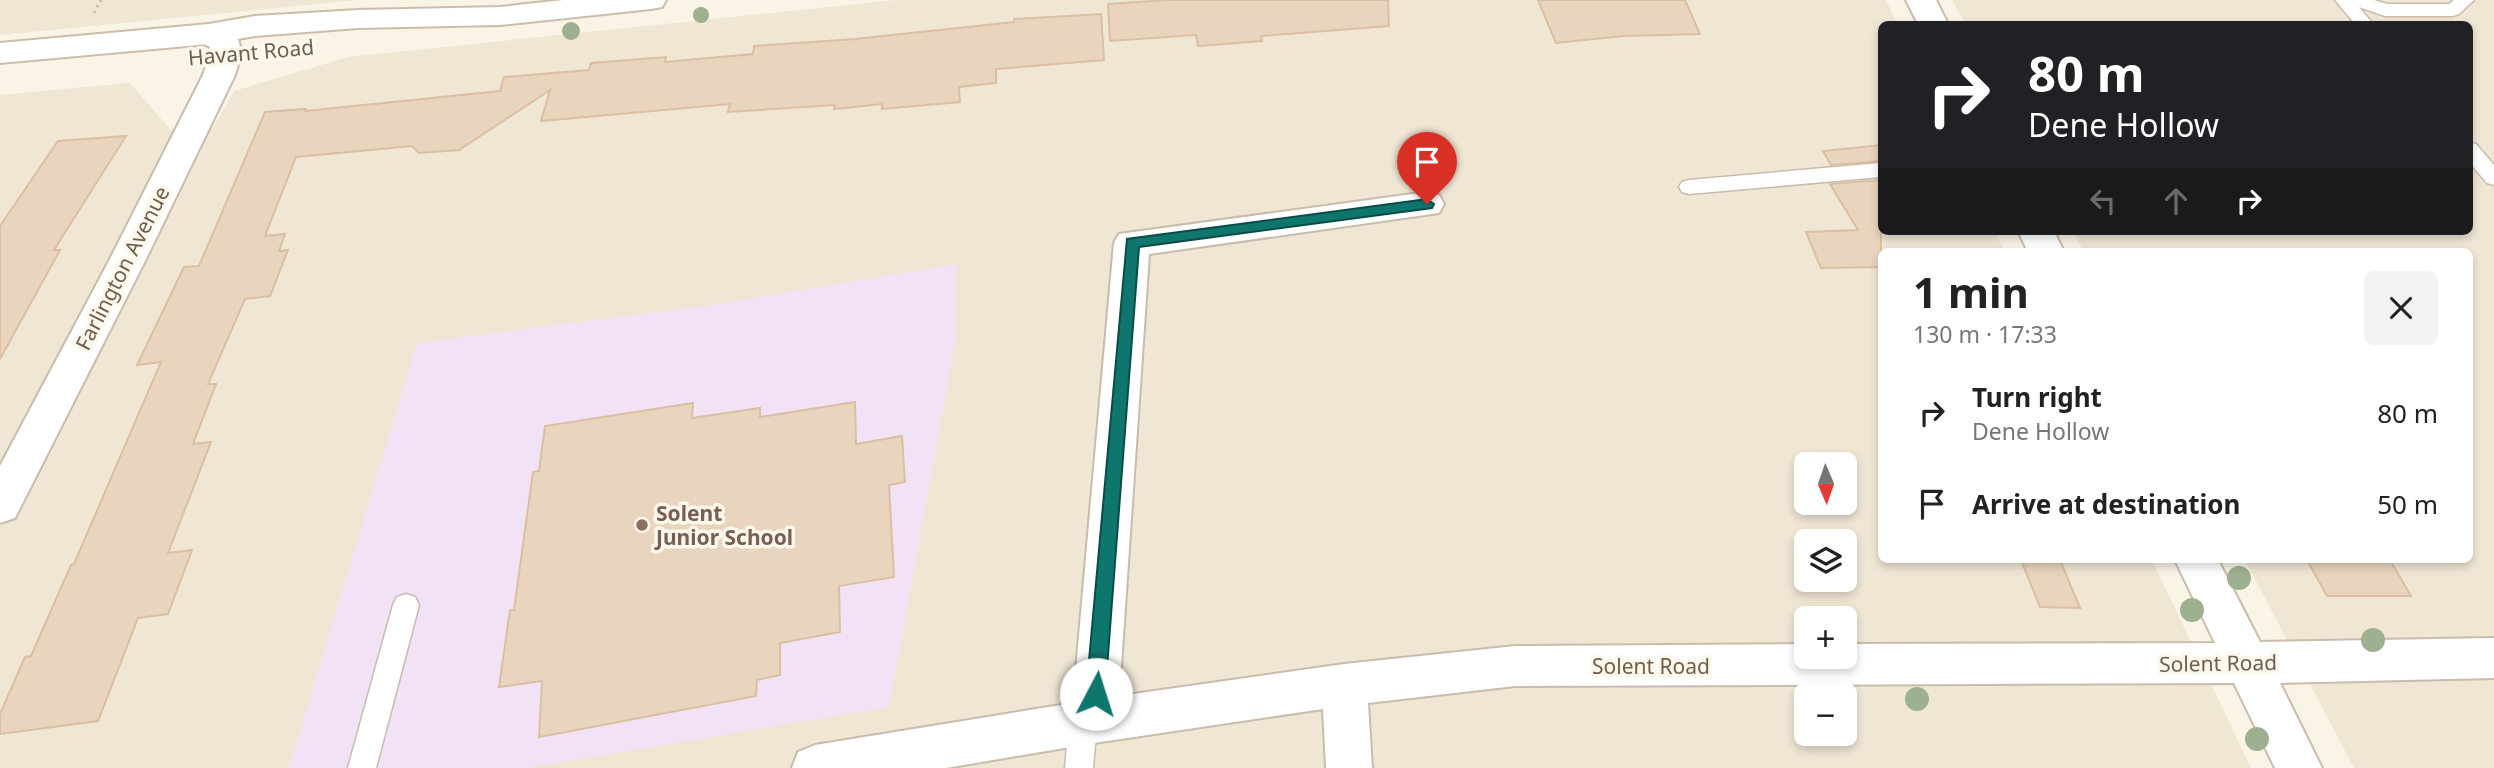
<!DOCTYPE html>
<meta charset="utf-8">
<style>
body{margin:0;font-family:"Noto Sans",sans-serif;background:#f2f2f2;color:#222;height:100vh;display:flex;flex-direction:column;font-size:26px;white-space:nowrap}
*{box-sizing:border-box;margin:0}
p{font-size:23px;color:#767676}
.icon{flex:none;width:38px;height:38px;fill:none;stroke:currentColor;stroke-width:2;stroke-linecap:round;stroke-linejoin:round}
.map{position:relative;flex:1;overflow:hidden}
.sheet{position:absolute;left:1878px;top:248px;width:595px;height:315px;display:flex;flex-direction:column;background:#fff;border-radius:10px;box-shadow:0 4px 10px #0003}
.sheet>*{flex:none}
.guide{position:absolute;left:1878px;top:21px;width:595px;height:214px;border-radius:10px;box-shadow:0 4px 10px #0003;background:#202124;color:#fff;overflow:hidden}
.needle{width:46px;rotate:178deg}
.fabs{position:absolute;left:1794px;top:452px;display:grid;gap:14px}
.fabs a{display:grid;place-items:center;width:63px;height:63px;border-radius:10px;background:#fff;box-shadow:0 4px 10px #0003;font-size:35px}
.pin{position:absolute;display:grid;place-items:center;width:60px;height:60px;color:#fff;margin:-72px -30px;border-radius:50% 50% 50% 0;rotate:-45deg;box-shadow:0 0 7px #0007}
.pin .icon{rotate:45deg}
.me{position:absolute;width:77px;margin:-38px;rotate:5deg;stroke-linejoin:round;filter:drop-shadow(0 0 5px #0008)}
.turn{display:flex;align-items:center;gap:24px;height:147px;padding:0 35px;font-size:32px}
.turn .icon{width:91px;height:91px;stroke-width:2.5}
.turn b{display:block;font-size:49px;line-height:60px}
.lanes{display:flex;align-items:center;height:66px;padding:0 35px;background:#0003;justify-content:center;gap:35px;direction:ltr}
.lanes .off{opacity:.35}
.round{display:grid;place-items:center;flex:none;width:74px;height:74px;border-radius:10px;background:#f2f2f2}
.overview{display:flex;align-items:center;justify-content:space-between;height:119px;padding:0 35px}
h1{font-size:42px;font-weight:700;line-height:52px}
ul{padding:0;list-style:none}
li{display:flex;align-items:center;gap:21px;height:91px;padding:0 35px}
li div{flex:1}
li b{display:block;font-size:26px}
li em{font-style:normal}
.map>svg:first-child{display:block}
</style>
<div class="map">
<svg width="2494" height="768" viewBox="0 0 2494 768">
<rect width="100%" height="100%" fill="#f9f4e5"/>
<g fill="#f0e6d4" fill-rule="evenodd">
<path d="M0,0H358L0,35Z"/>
<path d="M896,0H1886L1897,24H1881V231H1995L2005,252H1881V560H2152L2251,768H0V95L130,83L170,129L214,126L234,91L348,57ZM1806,464H1844V502H1806ZM1806,541H1844V579H1806ZM1806,618H1844V656H1806ZM1806,695H1844V733H1806Z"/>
<path d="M1952,0H2494V768H2354L2245,560H2469V252H2084L2073,231H2469V24H1965Z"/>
</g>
<path fill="#f1e2f5" d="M957,264V332L889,707L526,768H289L417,343L705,306Z"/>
<g fill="#e9d5be" stroke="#dcbfa2" stroke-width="2">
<path d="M1167,0H1388L1389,26L1261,36L1262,41L1198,46L1196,35L1110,41L1108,4Z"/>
<path d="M1538,0H1685L1700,34L1624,36L1556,43Z"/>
<path d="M1101,14L1104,60L996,69V83L959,87L960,102L882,109V104L834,109L835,105L728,112L730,104L541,121L550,90L459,150L419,153L412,146L296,157L265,236L285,234L279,251L288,250L270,296L245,299L208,384H216L193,444L211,442L168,553L192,550L168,614L138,618L98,721L0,734V714L25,657L31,656L71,565L74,564L161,362L137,365L184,267L199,266L265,112L306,109L305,111L500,91L504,77L589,70L591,63L666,57L665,62L753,54L754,46L855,39L1014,22V19Z"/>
<path d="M126,136L54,250H60L0,359V226L58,141Z"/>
<path d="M1881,145V161L1831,165L1823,151Z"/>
<path d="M1881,180V267L1821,268L1806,232L1858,230L1830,184Z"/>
<path d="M855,402L856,444L902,436L905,482L889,485L894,577L839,586L840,632L780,643V675L757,680L756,696L539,737L542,681L499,687L510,610H514L533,472L539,471L545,426L693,403L692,418L760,408V417Z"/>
<path d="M2021,560H2060L2080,608L2040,607Z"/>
<path d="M2307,560H2390L2411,596H2327Z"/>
</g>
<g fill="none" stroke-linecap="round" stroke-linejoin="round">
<defs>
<g id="lane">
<path d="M2335,0H2374L2387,4H2449L2454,0H2474L2459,14L2453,16H2385L2359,7L2373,24H2355Z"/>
<path d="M2469,142L2476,144L2494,165V185L2487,183L2469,162Z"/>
<path d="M1881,163V177L1689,194L1682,192L1679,187L1682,182L1689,180Z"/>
<path d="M406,594L415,597L419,605L376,768H348L393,605L397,597Z"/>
<path d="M1083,710L1093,714L1097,723L1093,768H1065L1069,723L1073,714Z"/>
</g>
<g id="street">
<path d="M1906,0H1936L1948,24H1918Z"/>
<path d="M209,24C243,33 245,43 235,75L146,259L15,518L0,523V466L110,259L203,75L210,54V47L198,41L194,34L198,27Z"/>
<path d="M1427,192L1439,195L1444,204L1439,213L1149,254L1119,696L1344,664L1515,646L1806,644V656H1844V644L2215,643L2175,560H2218L2260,642L2494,638V678L2280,683L2322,768H2275L2234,683L1515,686L1368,703L1372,768H1326L1323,709L1094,743L946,768H792L798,752L815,745L1073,703L1114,243L1119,234Z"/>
<path d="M2018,231H2054L2064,252H2028Z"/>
</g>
<path id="secondary" d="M563,0H666L662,7L651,9L500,25L358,28L255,36L209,44L0,63V43L209,24L255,16L358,10L500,7Z"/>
</defs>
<use href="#lane" stroke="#c9bcad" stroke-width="3"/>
<use href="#street" stroke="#c9bcad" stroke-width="4"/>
<use href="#secondary" stroke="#ccbdab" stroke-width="4"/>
<path stroke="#d0baa3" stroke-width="3.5" stroke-dasharray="2 4.5" stroke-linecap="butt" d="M94,13L101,0"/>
<use href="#lane" fill="#fff" fill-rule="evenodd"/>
<use href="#street" fill="#fff" fill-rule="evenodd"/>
<use href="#secondary" fill="#fff" fill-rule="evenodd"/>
</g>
<g fill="#9db090">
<circle cx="701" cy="15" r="8"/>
<circle cx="571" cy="31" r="9"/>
<circle cx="2239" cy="578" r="12"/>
<circle cx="2192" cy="610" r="12"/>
<circle cx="2373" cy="640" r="12"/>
<circle cx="1917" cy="699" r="12"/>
<circle cx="2257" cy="739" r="12"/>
</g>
<path fill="#0f766e" stroke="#0a4d48" stroke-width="2" d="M1427,199L1434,204L1432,208L1139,247L1105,694L1102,700L1096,703L1089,700L1086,694L1127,239Z"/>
<circle fill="#8d6e63" stroke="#fcf8eb" stroke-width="2.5" cx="642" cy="525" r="7"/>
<g text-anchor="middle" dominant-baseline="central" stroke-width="7" stroke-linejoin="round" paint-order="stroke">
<g font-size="21" fill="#6f5d4d" stroke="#fcf8eb">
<text transform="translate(251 52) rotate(-5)">Havant Road</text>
<text transform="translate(122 268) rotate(-63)">Farlington Avenue</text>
<text transform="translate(2218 663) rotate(-1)">Solent Road</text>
<text x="1651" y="666">Solent Road</text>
</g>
<g font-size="21" font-weight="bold" fill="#785e54" stroke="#fcf8eb" text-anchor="start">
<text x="656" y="513">Solent<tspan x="656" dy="24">Junior School</tspan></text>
</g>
</g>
</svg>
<div class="fabs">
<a><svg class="needle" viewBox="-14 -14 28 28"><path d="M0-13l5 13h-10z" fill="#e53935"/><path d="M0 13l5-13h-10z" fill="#767676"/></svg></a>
<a><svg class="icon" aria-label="layers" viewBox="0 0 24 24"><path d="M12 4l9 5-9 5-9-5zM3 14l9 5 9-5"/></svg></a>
<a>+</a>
<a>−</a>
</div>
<div class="pin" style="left:1427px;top:204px;background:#d93025"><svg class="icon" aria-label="arrive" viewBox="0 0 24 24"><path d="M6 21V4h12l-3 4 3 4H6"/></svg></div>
<svg class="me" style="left:1096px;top:694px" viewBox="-20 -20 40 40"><circle r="19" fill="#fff"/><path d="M0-13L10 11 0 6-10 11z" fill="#0f766e"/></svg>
<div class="guide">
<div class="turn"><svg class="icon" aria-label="right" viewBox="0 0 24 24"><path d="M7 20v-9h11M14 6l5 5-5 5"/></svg><div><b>80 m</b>Dene Hollow</div></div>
<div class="lanes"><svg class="icon off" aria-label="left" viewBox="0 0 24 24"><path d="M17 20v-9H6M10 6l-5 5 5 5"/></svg><svg class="icon off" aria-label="ahead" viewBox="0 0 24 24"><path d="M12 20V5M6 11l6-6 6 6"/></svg><svg class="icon" aria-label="right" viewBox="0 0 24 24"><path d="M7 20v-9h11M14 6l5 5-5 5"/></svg></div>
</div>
<section class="sheet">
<div class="overview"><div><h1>1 min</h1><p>130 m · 17:33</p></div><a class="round"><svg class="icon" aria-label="close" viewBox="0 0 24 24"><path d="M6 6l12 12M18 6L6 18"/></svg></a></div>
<ul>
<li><svg class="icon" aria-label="right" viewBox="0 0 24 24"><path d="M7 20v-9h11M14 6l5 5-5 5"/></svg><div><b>Turn right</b><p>Dene Hollow</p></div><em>80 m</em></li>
<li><svg class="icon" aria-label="arrive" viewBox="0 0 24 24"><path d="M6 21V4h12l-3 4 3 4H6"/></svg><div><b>Arrive at destination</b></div><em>50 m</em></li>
</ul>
</section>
</div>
